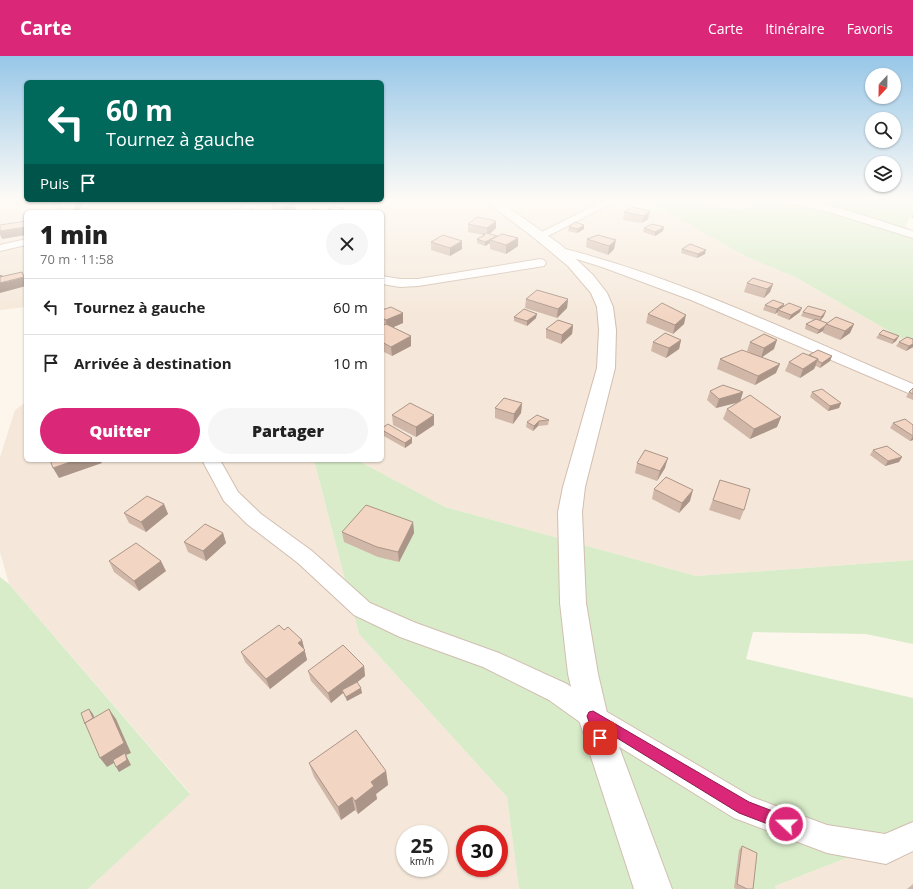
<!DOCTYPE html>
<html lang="fr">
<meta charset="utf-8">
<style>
body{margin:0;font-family:"Open Sans",sans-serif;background:#f6f6f6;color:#222;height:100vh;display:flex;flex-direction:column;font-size:15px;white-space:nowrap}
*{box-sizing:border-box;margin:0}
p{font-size:13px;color:#767676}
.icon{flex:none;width:22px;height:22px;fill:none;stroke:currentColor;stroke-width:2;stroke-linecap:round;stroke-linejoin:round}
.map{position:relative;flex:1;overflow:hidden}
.sheet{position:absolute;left:24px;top:154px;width:360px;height:252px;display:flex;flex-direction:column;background:#fff;border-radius:6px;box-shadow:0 1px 3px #0004}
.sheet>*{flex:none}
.banner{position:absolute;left:24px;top:24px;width:360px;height:122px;border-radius:6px;box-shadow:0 1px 3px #0004;background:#00695c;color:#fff;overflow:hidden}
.needle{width:26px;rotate:202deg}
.controls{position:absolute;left:865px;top:12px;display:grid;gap:8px}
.controls a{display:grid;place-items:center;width:36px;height:36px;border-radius:50%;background:#fff;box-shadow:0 1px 3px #0004;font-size:20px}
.speed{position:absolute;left:396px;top:769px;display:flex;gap:8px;font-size:20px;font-weight:700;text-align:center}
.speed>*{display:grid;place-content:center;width:52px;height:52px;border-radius:50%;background:#fff;box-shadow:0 1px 3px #0004;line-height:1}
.speed small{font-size:10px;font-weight:400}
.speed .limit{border:6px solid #d22;background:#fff;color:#111}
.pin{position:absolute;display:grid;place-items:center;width:34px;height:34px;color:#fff;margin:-17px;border-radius:8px;box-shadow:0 2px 6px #0006}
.me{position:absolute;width:44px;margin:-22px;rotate:291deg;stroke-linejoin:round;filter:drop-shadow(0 0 3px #0008)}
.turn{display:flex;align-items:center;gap:14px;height:84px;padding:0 16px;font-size:18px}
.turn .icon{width:52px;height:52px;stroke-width:2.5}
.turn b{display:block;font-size:28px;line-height:34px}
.then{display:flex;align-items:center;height:38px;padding:0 16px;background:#0003;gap:8px;font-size:15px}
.round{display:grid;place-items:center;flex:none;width:42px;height:42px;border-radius:21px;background:#f6f6f6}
.overview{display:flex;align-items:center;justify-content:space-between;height:68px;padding:0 16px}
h1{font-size:24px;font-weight:800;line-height:30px}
.button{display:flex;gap:8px;margin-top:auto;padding:8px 16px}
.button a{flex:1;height:46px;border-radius:24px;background:#db2777;color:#fff;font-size:16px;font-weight:800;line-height:46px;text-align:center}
.button a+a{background:#f6f6f6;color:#222}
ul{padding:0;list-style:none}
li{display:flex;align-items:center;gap:12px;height:56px;padding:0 16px;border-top:1px solid #e0e0e0}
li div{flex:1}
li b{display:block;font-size:15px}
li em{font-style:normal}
header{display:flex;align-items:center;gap:24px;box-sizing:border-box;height:56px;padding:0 20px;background:#db2777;color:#fff}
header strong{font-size:19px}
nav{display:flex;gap:22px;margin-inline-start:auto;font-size:14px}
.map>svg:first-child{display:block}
</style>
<header>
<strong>Carte</strong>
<nav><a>Carte</a><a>Itinéraire</a><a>Favoris</a></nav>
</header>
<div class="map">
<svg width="913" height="833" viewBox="0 0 913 833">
<rect width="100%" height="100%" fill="#fdf6ec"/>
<g fill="#f5e8da" fill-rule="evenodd">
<path d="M0,144H645L747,201L797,222L913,289V504L696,520L445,451L357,404H382V156H26V251L0,254Z"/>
<path d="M698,144H760L753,149L741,153L726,155Z"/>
<path d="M26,346V404H314L359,578L507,741L519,833H88L190,737L9,528L0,496V401L15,354ZM405,778H439V812H405ZM465,778H499V812H465Z"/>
<path d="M913,776V833H775V830Z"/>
</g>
<g fill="#d8ecc9">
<path d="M645,144C661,144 683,141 699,144C725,149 732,164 760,144H913V158L910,160L905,171L913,178V289L797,222L747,201Z"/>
<path d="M314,404H357L445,451L696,520L913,504V588L866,578L753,576L746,603L913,642V776L775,830V833H519L507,741L359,578Z"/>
<path d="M0,521L9,528L190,738L88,833H0Z"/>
</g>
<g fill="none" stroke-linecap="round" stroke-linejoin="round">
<defs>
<g id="minor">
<path d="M0,144H8L0,149Z"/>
<path d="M253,144H265L246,156H234Z"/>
<path d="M605,144H618L544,182L540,183L534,180Z"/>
<path d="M784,144C828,144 871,163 913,175V182L829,156L785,146Z"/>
<path d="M26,183V189L0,195V189Z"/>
<path d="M561,192C682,222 798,280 913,328V339L691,244L602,211L557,197L555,195Z"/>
<path d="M540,203L544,204L546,207L544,210L418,230L400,231L382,228V220L400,223H418Z"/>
<path d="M202,404H220L238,436L261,458L312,495L370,547L416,567L499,597L567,628L602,653L752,741L827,769L885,778L913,766V795L886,808L827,797L734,762L584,669L549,644L483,611L400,581L354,559L298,507L247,468L224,445Z"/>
</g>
<path id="tertiary" d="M484,144H498L561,189L593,219L607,237L613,251L616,274L615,312L585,431L582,456L586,547L598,618L608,661L672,833H634L578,661L568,618L560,547L558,456L563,431L597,312L599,274L597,251L591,237L568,210L533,181Z"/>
</defs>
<use href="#minor" stroke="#d1beb0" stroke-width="2"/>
<use href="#tertiary" stroke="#d1beb0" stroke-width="2"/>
<use href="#minor" fill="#fff" fill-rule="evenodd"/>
<use href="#tertiary" fill="#fff" fill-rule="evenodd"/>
</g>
<g fill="#d1b7a8">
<path d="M13,144H84L61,146L55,150L15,149Z"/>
<path d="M103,144H117L115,146L103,145Z"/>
<path d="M218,144H238L232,148L219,146Z"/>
<path d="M280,144H297L293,146L296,155L292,156H275L272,155L271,147Z"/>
<path d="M547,144H560L555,148L547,146Z"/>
<path d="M328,153L344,155L343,156H328Z"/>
<path d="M650,155L648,163L642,167L623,164L624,156Z"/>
<path d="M913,157V162H911Z"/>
<path d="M496,165V172L490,178L497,181L518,182V190L506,198L490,193V187L485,190L477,187V183L483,180V179L468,176V168Z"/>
<path d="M569,171L584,173L577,177L568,175Z"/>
<path d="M644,172L663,175L655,180L643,176Z"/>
<path d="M598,179L614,193L608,199L586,191L587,183Z"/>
<path d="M431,186L462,193L450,200L431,194Z"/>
<path d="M682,193L705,198L697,202L681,197Z"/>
<path d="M747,227L773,228L770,236L764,242L744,236Z"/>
<path d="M526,243H568L567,252L557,262L525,252Z"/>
<path d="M784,248L783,251L800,256L789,264L777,259L778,256L775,258L763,254L765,249Z"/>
<path d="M382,254L403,257V267L393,271L411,280V290L392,300L382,295Z"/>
<path d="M803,256L824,260L820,265L827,267L854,268L850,277L840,284L823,277V275L817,278L805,273L806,268L814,264L801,260Z"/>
<path d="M648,258L684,268L673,278L646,267Z"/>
<path d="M514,261L536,262L527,270L514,265Z"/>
<path d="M573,269L572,278L561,288L546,282V273Z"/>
<path d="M879,278L899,280L896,285L892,288L876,282Z"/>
<path d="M913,283V291L906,295L896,290L899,286Z"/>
<path d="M681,284L679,293L666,302L651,295L653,286Z"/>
<path d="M750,286L774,293L761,301L776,317L755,329L717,313L720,303L754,299L747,295Z"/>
<path d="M809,299L832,300L830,305L820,312L816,310L814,313L800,322L785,315L789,306Z"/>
<path d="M913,332V344L906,341L909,336Z"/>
<path d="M710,335L743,336L740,345L781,361L777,371L750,383L723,363L727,353L738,346L716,352L707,344Z"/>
<path d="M812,336L841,347L839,352L828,355L810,341Z"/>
<path d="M522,347L521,357L513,368L495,362V352Z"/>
<path d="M392,359L434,369L416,381L393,369Z"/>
<path d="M549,364L548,369L538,370L533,375L526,371L527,366Z"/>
<path d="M893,367L913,369V384L910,385L890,372Z"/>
<path d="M382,372L412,382V387L405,392L382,379Z"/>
<path d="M873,394L902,401L899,406L885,410L870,399Z"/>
<path d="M637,407L665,412L657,425L635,417Z"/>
<path d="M720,424L744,454L740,464L709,454Z"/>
<path d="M654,433L690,445L679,457L652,443Z"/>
<path d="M164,448L168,458L146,476L129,467L124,457Z"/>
<path d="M413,466L414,477L399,506L378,501L344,486L342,476Z"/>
<path d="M223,477L226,487L206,505L188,496L184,486Z"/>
<path d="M109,505L166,515L139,535L114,516Z"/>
<path d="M284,574L302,584L307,604L270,633L245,606L241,596Z"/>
<path d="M364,610L365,620L357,626L362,637L347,645L343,637L331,647L311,625L308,615Z"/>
<path d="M309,707L386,715L388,729L376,738L377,743L358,758L355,754L341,764L314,721Z"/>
<path d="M742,790L753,833H736L734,832L739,794Z"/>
<path d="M913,828V833H907Z"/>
</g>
<g fill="#aa9588">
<path d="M52,144H63V145L55,150Z"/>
<path d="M78,144H84L79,156H73Z"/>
<path d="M232,144H238L232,148Z"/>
<path d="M291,144H297L292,147Z"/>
<path d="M555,144H560L555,148Z"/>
<path d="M295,147L296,155L292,156H283L282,151Z"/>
<path d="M343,152L344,155L338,156V155Z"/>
<path d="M650,155L648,163L642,167L644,160Z"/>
<path d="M496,165V172L487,180V172Z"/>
<path d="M584,169V173L577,177L578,173Z"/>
<path d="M26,171V179L2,183L0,178V175Z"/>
<path d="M664,171L663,175L655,180V176Z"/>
<path d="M497,180V184H490V187L485,190V186Z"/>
<path d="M518,182V190L506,198V189Z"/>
<path d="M616,184L614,193L608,199L609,190Z"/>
<path d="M462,185V193L450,200V192Z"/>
<path d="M706,194L705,198L697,202L698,198Z"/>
<path d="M0,219H2L6,226L24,221L26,225V230L0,237Z"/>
<path d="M773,228L770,236L764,242L767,233Z"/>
<path d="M568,243L567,252L557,262L558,253Z"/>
<path d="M784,248L783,252L778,254V256L775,258L777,253Z"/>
<path d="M802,252L800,256L789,264L791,259Z"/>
<path d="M826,255L824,260L819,266L821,261Z"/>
<path d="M403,257V267L387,274L386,264Z"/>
<path d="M537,258L536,262L527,270V265Z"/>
<path d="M686,259L684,268L673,278L675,269Z"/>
<path d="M854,268L850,277L840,284L845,275Z"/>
<path d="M573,269L572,278L561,288L562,279Z"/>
<path d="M825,270L823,275L817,278L819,274Z"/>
<path d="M411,280V290L392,300L391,291Z"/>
<path d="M899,280L896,285L892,288L894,284Z"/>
<path d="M681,284L679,293L666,302L669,292Z"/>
<path d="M777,284L774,293L761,302L764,292Z"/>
<path d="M913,288V291L906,295L909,290Z"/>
<path d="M832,300L830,305L820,312L822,307Z"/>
<path d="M818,303L814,313L800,322L803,313Z"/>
<path d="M780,308L776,317L755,329L758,320Z"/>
<path d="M743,336L740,346L716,352L719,343Z"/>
<path d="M522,347L521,357L513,368L514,358Z"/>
<path d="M841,347L839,352L828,355L830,350Z"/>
<path d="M434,359V369L416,381V371Z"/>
<path d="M781,361L777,371L750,383L754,373Z"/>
<path d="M539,365L538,370L533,375L534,370Z"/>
<path d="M913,380V384L910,385Z"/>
<path d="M412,382V387L405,392V387Z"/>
<path d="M902,401L899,406L885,410L888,405Z"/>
<path d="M668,402L665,412L657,425L660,415Z"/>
<path d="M76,404H100L102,407L59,422L53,412Z"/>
<path d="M693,434L690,445L679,457L682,447Z"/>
<path d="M164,448L168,458L146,476L141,466Z"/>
<path d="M413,466L414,477L399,506L398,496Z"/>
<path d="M223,477L226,487L206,505L203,495Z"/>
<path d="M161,505L166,515L139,535L134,525Z"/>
<path d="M302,584L307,604L270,633L266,623L298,587Z"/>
<path d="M364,610L365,620L344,637L342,634L343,637L331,647L328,637Z"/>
<path d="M361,632L362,637L347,645L346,641Z"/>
<path d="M89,653L93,658L97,668L89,673L85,668Z"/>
<path d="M109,653L116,663L131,697L126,699L131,709L119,716L116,711L126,700L107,711L100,702Z"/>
<path d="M386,715L388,729L376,738L377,743L358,758L355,745L371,726Z"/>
<path d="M352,741L355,754L341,764L338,751Z"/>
</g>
<g fill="#f3d5c3" stroke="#aa9588">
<path d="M62,144H78L73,156H57Z"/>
<path d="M280,144H287L295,147L282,151L271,147Z"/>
<path d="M333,150L343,152L338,155L328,153Z"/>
<path d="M632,151L650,155L644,160L624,156Z"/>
<path d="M314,153L323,156H308Z"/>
<path d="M477,161L496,165L487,172L468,168Z"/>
<path d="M26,165V171L0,175V169Z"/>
<path d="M575,166L584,169L578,173L569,171Z"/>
<path d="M652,168L664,171L655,176L644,172Z"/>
<path d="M487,177L497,180L485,186L477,183L485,179L483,178Z"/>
<path d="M502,178L518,182L506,189L490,184Z"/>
<path d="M443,179L462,185L450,192L431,186Z"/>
<path d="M598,179L616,184L609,190L587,183Z"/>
<path d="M690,188L706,194L698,198L682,193Z"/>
<path d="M22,216L24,221L0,227V221Z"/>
<path d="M753,222L773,228L767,233L747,227Z"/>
<path d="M537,234L568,243L558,253L526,243Z"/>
<path d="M773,244L784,248L777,253L765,249Z"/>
<path d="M662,247L686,259L675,269L648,258Z"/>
<path d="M789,247L802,252L791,259L778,254Z"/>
<path d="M808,250L826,255L821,261L803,256Z"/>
<path d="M391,251L403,257L386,264L382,262V254Z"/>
<path d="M524,253L537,258L527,265L514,261Z"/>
<path d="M836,261L854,268L845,275L826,268Z"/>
<path d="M816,263L827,267L825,270L819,274L806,268Z"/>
<path d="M558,264L573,269L562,279L546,273Z"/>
<path d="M386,268L411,280L391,291L382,286V270Z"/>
<path d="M883,274L899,280L894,284L879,278Z"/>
<path d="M665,277L681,284L669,292L653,286Z"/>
<path d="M764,278L777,284L764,292L750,286Z"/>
<path d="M907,281L913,283V288L909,290L899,286Z"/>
<path d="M742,294L780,308L758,320L720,303Z"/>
<path d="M818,294L832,300L822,307L818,305V303L809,299Z"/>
<path d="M803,297L818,303L803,313L789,306Z"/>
<path d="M723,329L743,336L719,343L710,335Z"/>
<path d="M913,332V338L909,336Z"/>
<path d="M822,333L841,347L830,350L812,336Z"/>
<path d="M750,339L781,361L754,373L727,353Z"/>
<path d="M504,342L522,347L514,358L495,352Z"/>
<path d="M410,347L434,359L416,371L392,359Z"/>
<path d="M537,359L549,364L539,365L534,370L527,366Z"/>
<path d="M905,363L913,369V380L893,367Z"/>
<path d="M388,368L412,382L405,387L382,374V372Z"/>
<path d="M887,390L902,401L888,405L873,394Z"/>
<path d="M645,394L668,402L660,415L637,407Z"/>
<path d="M50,404H76L53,412Z"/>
<path d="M666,421L693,434L682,447L654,433Z"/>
<path d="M720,424L750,433L744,454L713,444Z"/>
<path d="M147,440L164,448L141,466L124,457Z"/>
<path d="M366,449L413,466L398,496L377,491L342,476Z"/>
<path d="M205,468L223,477L203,495L184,486Z"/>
<path d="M136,487L161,505L134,525L109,505Z"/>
<path d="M279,569L284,574L288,571L302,584L298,587L305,594L266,623L241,596Z"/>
<path d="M343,589L364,610L328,637L308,615Z"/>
<path d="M357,626L361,632L346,641L342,634Z"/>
<path d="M89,653L93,662L85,667V668L81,657Z"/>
<path d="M109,653L124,687L100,702L85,667Z"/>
<path d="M356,674L386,715L371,726L374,730L355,745L352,741L338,751L309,707Z"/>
<path d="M125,697L127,704L116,711L113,704Z"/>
<path d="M742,790L757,797L753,833H747L737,828Z"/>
</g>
<linearGradient id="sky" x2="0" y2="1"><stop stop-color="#97c7e8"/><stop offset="0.55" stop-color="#fefbf6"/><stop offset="1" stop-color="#fefbf6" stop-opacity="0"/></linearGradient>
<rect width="913" height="261" fill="url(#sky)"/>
<path fill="#db2777" stroke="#8e194d" d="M593,655L749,746L791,762L793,768L791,773L786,775L739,757L604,674L607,682L605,686L600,688L596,686L587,660L589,656Z"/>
</svg>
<div class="controls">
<a><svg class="needle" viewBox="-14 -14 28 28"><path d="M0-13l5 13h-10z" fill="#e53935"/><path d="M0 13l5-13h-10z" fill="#767676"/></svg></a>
<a><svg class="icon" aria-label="search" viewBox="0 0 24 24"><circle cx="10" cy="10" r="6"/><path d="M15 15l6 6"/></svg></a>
<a><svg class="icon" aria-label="layers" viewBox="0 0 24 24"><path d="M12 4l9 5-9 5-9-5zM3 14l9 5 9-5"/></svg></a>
</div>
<div class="speed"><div>25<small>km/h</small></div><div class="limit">30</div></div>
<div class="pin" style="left:600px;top:682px;background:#d93025"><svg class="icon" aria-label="arrive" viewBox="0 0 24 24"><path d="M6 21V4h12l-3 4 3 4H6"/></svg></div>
<svg class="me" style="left:786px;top:768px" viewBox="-20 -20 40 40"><circle r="17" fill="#db2777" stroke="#fff" stroke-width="3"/><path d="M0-11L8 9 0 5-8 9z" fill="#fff"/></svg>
<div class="banner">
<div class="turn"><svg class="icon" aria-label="left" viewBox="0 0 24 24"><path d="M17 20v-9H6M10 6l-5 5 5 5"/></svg><div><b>60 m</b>Tournez à gauche</div></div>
<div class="then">Puis<svg class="icon" aria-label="arrive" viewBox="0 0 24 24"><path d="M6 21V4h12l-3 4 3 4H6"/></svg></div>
</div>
<section class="sheet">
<div class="overview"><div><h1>1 min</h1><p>70 m · 11:58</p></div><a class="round"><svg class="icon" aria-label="close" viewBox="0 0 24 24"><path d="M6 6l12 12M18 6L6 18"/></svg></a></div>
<ul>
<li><svg class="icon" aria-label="left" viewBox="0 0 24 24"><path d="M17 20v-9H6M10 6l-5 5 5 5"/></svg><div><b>Tournez à gauche</b></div><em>60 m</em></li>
<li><svg class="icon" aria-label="arrive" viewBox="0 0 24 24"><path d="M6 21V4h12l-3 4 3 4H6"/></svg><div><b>Arrivée à destination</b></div><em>10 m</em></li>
</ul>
<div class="button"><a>Quitter</a><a>Partager</a></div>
</section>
</div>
